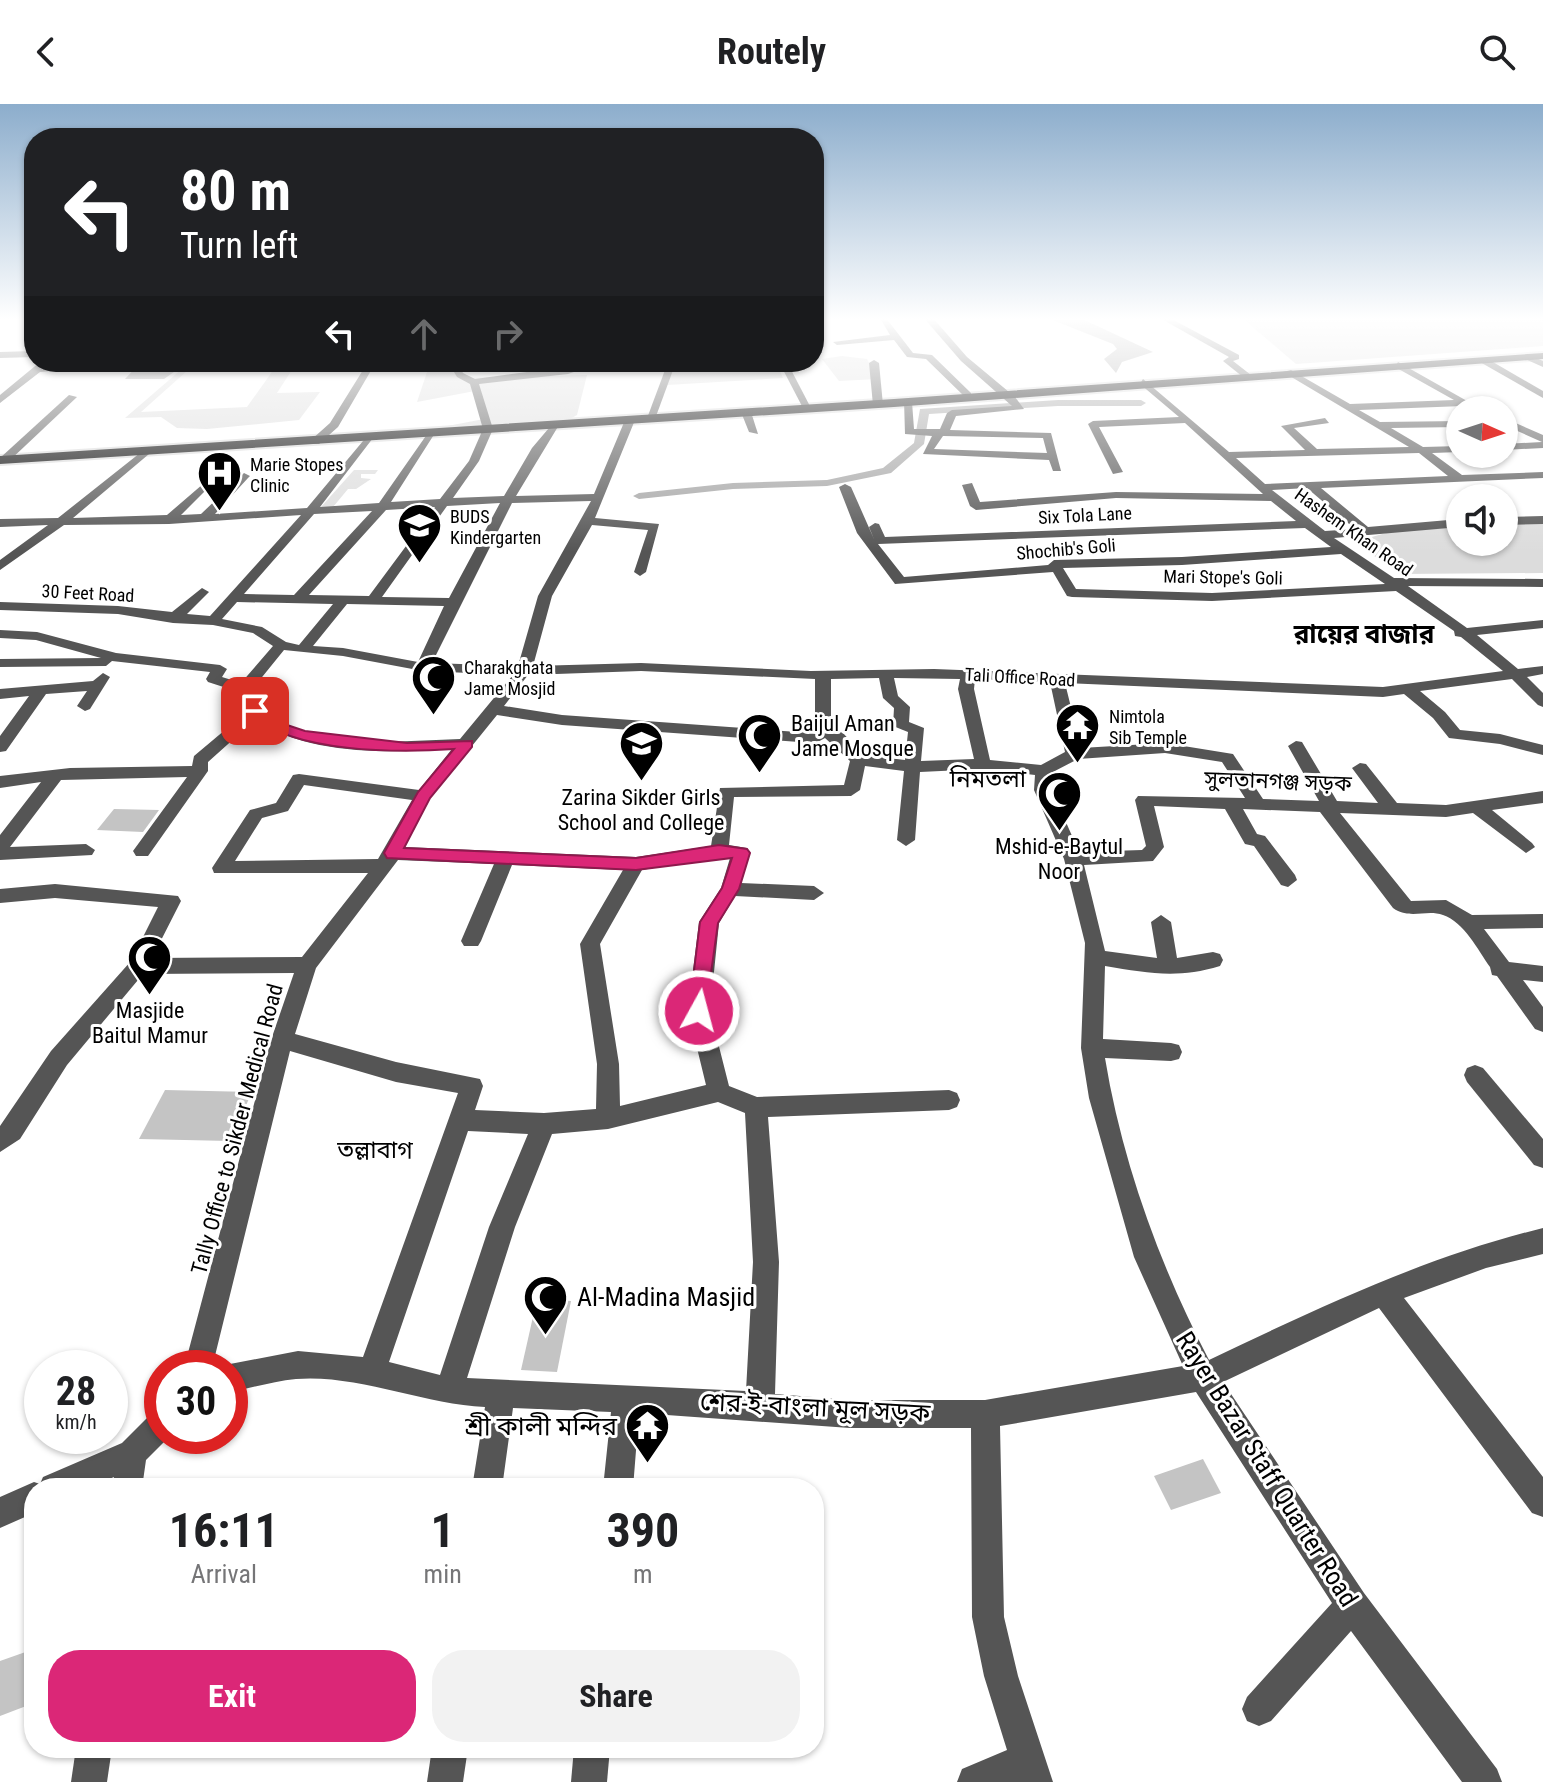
<!DOCTYPE html>
<meta charset="utf-8">
<style>
body{margin:0;font-family:"Roboto Condensed","Noto Sans Bengali",sans-serif;background:#f2f2f2;color:#202124;height:100vh;display:flex;flex-direction:column;font-size:30px;white-space:nowrap}
*{box-sizing:border-box;margin:0}
p{font-size:26px;color:#757577}
.icon{flex:none;width:44px;height:44px;fill:none;stroke:currentColor;stroke-width:2;stroke-linecap:round;stroke-linejoin:round}
.map{position:relative;flex:1;overflow:hidden}
.details{position:absolute;left:24px;top:1374px;width:800px;height:280px;display:flex;flex-direction:column;background:#fff;border-radius:32px;box-shadow:0 2px 6px #0004}
.details>*{flex:none}
.guide{position:absolute;left:24px;top:24px;width:800px;height:244px;border-radius:32px;box-shadow:0 2px 6px #0004;background:#202124;color:#fff;overflow:hidden}
.needle{width:52px;rotate:93deg}
.fabs{position:absolute;left:1446px;top:292px;display:grid;gap:16px}
.fabs a{display:grid;place-items:center;width:72px;height:72px;border-radius:50%;background:#fff;box-shadow:0 2px 6px #0004;font-size:40px}
.speed{position:absolute;left:24px;top:1246px;display:flex;gap:16px;font-size:40px;font-weight:700;text-align:center}
.speed>*{display:grid;place-content:center;width:104px;height:104px;border-radius:50%;background:#fff;box-shadow:0 2px 6px #0004;line-height:1}
.speed small{font-size:20px;font-weight:400}
.speed .limit{border:12px solid #d22;background:#fff;color:#111}
.pin{position:absolute;display:grid;place-items:center;width:68px;height:68px;color:#fff;margin:-34px;border-radius:16px;box-shadow:0 4px 12px #0006}
.me{position:absolute;width:88px;margin:-44px;rotate:7deg;stroke-linejoin:round;filter:drop-shadow(0 0 6px #0008)}
.turn{display:flex;align-items:center;gap:28px;height:168px;padding:0 24px;font-size:36px}
.turn .icon{width:104px;height:104px;stroke-width:2.5}
.turn b{display:block;font-size:56px;line-height:68px}
.lanes{display:flex;align-items:center;height:76px;padding:0 24px;background:#0003;justify-content:center;gap:40px;direction:ltr}
.lanes .off{opacity:.35}
.eta{display:flex;justify-content:space-evenly;align-items:center;height:136px;text-align:center}
.eta b{font-size:48px;font-weight:700;line-height:56px}
.cta{display:flex;gap:16px;margin-top:auto;padding:16px 24px}
.cta a{flex:1;height:92px;border-radius:32px;background:#db2777;color:#fff;font-size:32px;font-weight:700;line-height:92px;text-align:center}
.cta a+a{background:#f2f2f2;color:#202124}
header{display:flex;justify-content:space-between;align-items:center;height:104px;padding:0 24px;background:#fff;font-size:36px;font-weight:700}
.map>svg:first-child{display:block}
</style>
<header><svg class="icon" aria-label="back" viewBox="0 0 24 24"><path d="M15 5l-7 7 7 7"/></svg>Routely<svg class="icon" aria-label="search" viewBox="0 0 24 24"><circle cx="10" cy="10" r="6"/><path d="M15 15l6 6"/></svg></header>
<div class="map">
<svg width="1543" height="1678" viewBox="0 0 1543 1678">
<rect width="100%" height="100%" fill="#fff"/>
<g fill="#dcdcdc">
<path d="M1241,213H1543V242L1296,260Z"/>
<path d="M842,252L867,255L878,275L839,277L822,255Z"/>
<path d="M190,258H197L141,308L247,303L279,258H297L277,289L320,288L299,316L207,325L177,324L161,313L125,314Z"/>
<path d="M675,258H776L783,274L667,281Z"/>
<path d="M430,259H450L458,274L587,271L577,311L570,315L437,324L484,315L480,286L417,298Z"/>
<path d="M354,366H378L375,370H361V374L371,375L356,385H348L333,403H321Z"/>
<path d="M1543,420V469L1400,470L1354,438L1393,427L1460,423V438H1504V421Z"/>
</g>
<g fill="#a3a3a3">
<path d="M1045,213H1078L1153,248L1122,258L1116,269L1104,255L1117,245L1113,240Z"/>
<path d="M141,258H188L164,275H125Z"/>
</g>
<g fill="none" stroke-linecap="round" stroke-linejoin="round">
<path fill="#a3a3a3" fill-rule="evenodd" d="M1058,296H1141L1146,299L1141,302H1058L929,310L924,340L891,369L827,382L733,385L639,395L633,392L639,389L733,379L827,376L883,364L914,339L920,305Z"/>
</g>
<g fill="#c4c4c4">
<path d="M114,705L159,706L143,728L97,726Z"/>
<path d="M165,986L252,988L230,1037L139,1035Z"/>
<path d="M537,1195L571,1197L557,1268L521,1266Z"/>
<path d="M1203,1355L1221,1389L1171,1406L1154,1372Z"/>
<path d="M34,1545V1599L0,1612V1557Z"/>
</g>
<g fill="none" stroke-linecap="round" stroke-linejoin="round">
<defs>
<path id="highway" d="M1543,249V255L894,303L0,360V352L894,295Z"/>
</defs>
<use href="#highway" stroke="#dbdbdb" stroke-width="4"/>
<g fill="#555" fill-rule="evenodd">
<path d="M923,213H932L967,253L1015,293L1024,305L956,312L950,326L1051,329L1061,367H1053L1049,356L923,350L932,332L905,330L904,296L912,298L914,325H940L947,309L952,306L1012,302L961,257ZM943,332L1043,334L1047,349L934,345Z"/>
<path d="M1158,213H1168L1239,251V255L1233,257L1251,271L1243,273L1223,257L1229,253Z"/>
<path d="M880,214H886L913,249L932,251L971,289V293H965L926,255L907,253L894,236L837,241L833,238L890,231Z"/>
<path d="M34,247V253L0,254V248Z"/>
<path d="M1528,250L1543,257V263L1525,255Z"/>
<path d="M1480,254H1486L1543,287V294L1480,258Z"/>
<path d="M874,256L879,259L883,301L878,304L873,301L869,259Z"/>
<path d="M40,258H50L47,262L117,258L122,261L40,268L0,299V291Z"/>
<path d="M368,258H376L338,323L319,340H311V336L330,319Z"/>
<path d="M448,258H456L463,269L475,275L603,258L568,270L479,280L493,325L479,357L453,394L504,392L532,344L554,318L559,321L516,392L594,390L625,316L630,313L635,316L595,414L659,420L646,468L640,472L634,468L648,426L592,421L552,492L533,562L641,559L811,567L934,565L1383,583L1503,567L1461,533L1455,532L1454,527L1396,487L1212,497L1072,493L1067,492L1053,468L895,480L857,429L839,383L845,380L851,383L874,435L869,423L875,419L879,420L885,433L1296,417L1271,397L1116,394L976,406L970,402L962,381L972,379L980,398L1116,388L1263,390L1185,319L1099,323L1123,368L1113,370L1088,320L1093,317L1179,313L1140,280L1143,275L1229,348L1305,346L1281,322L1325,314L1329,319L1294,324L1317,345L1409,343L1283,268L1291,266L1350,300L1454,296L1395,263L1398,258L1483,306H1471L1463,302L1359,306L1380,318L1460,317V323L1391,324L1423,343L1460,342V348L1432,349L1462,371L1543,368V374L1321,384L1368,423L1460,415V423L1334,434L1394,474L1543,475V483L1408,482L1467,524L1543,516V524L1477,531L1518,565L1543,562V570L1527,573L1543,589V603L1538,601L1512,575L1420,587L1445,608L1460,626L1500,630L1543,641V651L1500,640L1449,634L1433,614L1404,590L1383,593L1065,579L1081,644L1165,639L1233,650L1263,695L1319,697L1288,642L1296,637L1302,638L1337,697L1378,699L1352,664L1360,659L1366,660L1397,699L1446,701L1543,687V699L1492,706L1532,739L1535,743L1526,749L1473,709L1446,713L1340,709L1411,797L1446,796L1472,811L1543,810V824L1484,825L1509,858L1543,862V878L1523,876L1543,903V928L1535,925L1497,872L1492,871L1490,863C1478,846 1464,818 1443,811C1426,805 1410,816 1393,804L1320,708L1243,705L1257,730L1265,732L1295,771L1297,776L1288,783L1281,781L1254,742L1245,740L1225,705L1154,702L1164,743L1153,757L1084,761L1105,847L1157,854L1151,818L1161,811L1171,818L1177,854L1213,848L1220,850L1223,856L1220,862C1177,875 1148,869 1105,862L1103,935L1171,939L1179,941L1182,948L1179,955L1171,957L1105,954C1122,1058 1160,1162 1209,1256C1318,1204 1425,1153 1543,1124V1150L1486,1164L1404,1194L1543,1373V1413L1532,1409L1379,1204L1223,1278L1364,1489L1497,1665L1502,1678H1462L1351,1527L1271,1617L1259,1622L1247,1617L1242,1605L1247,1593L1332,1499L1196,1288L1000,1322L1004,1513L1018,1572L1053,1678H957L962,1665L1007,1646L984,1572L972,1513L971,1324H850L639,1309L633,1384H603L611,1308L513,1304L502,1384H472L485,1303C423,1300 357,1270 296,1275C274,1277 252,1284 230,1288V1264H220L230,1260L298,1247L363,1253L458,989L396,978L290,947L212,1264H184L271,936L294,869L143,870L67,961L20,1035L0,1048V1022L51,947L131,857L158,803L55,794L0,799V785L55,780L178,792L181,797L152,854L302,853L368,769H214L212,764L250,706L276,699L293,671L299,670L419,686L452,645C393,649 306,652 256,615L208,658V667L148,752H136L133,747L187,673L61,676L10,743L86,740L95,746L92,751L0,756V731L41,678L0,684V672L70,664L192,662L194,652L244,610L223,605V599L253,602L261,595L208,578L206,575L210,568L112,557L106,562L0,563V555L101,554L36,536L0,534V526L37,528L116,549L220,561L227,565L222,573L241,579L273,542L253,529L213,521L173,519L118,510L0,506V498L118,502L172,508L202,484L209,488L187,510L210,512L301,411L169,420L64,421L0,466V456L48,421L0,423V415L58,414L145,345L150,348L149,350L73,414L167,411L203,380L209,383L181,411L201,410L244,369L250,372L248,374L215,410L307,404L368,331L373,334L320,403L379,399L430,326L435,329L391,398L440,395L469,357L483,325L470,280L457,273ZM1419,349L1448,372L1265,380L1236,354ZM1307,384L1355,425L1325,427L1272,386ZM591,397L538,492L518,562L432,559L512,399ZM500,399L449,494L382,493L447,402ZM435,403L369,492L309,491L386,406ZM372,407L294,491L244,490L314,410ZM1305,424L1331,443L1182,453L1054,456L1048,461L904,473L878,440ZM1341,450L1385,480L1212,489L1076,485L1063,464L1182,461ZM237,498L333,500L299,541L286,538L262,523L222,515ZM347,500L444,502L418,558L343,544L313,542ZM284,546L343,552L423,567L513,571L460,635C397,637 320,647 265,607L280,593L254,583ZM641,567L815,575V626L812,629L562,611L504,602L528,571ZM879,574L883,594L894,604L893,622L908,628L905,656L863,651L843,629L831,625V575ZM894,574L960,575L958,585L974,655L921,657L924,624L909,618L910,603L898,592ZM975,575L1050,578L1065,648L1041,661L990,656L974,585ZM497,611L562,621L799,638L816,639L825,634L850,657L844,681L720,684L711,742L636,753L405,743L430,694ZM1165,649L1222,658L1245,694L1138,692L1135,696L1146,742L1142,746L1079,748L1052,686L1051,669L1078,655ZM865,662L904,667L897,736L906,742L915,736L920,668L983,665L1035,671L1034,686L1064,755L1085,839L1081,944L1089,994L1134,1153L1183,1262L985,1296H850L775,1290L779,1158L768,1013L949,1006L957,1003L960,996L957,989L949,986L757,993L729,982L710,907L719,819L735,792L814,796L824,789L814,782L741,779L750,749L747,744L729,741L734,693L851,692L860,686ZM304,681L412,696L378,755L235,757L262,714L288,707ZM719,753L730,754L721,784L699,818L688,907L706,981L620,1002L619,960L600,840L642,766ZM398,756L494,760L461,837L464,842H478L481,837L512,761L623,766L580,840L597,960L596,1005L544,1009L475,1006L483,982L480,975L396,958L295,930L316,864ZM718,998L745,1009L753,1158L746,1287L467,1274L515,1123L552,1030L608,1025ZM468,1027L528,1030L489,1123L440,1271L389,1258Z"/>
<path d="M668,258H676L655,315L646,317Z"/>
<path d="M779,258H787L813,308L804,306Z"/>
<path d="M69,291L77,293L8,358H0V354Z"/>
<path d="M746,305L751,308L758,330L749,328L741,308Z"/>
<path d="M1504,314L1543,331V344L1504,346V340L1542,338L1504,321Z"/>
<path d="M1543,412V420L1504,421V413Z"/>
<path d="M103,569L110,573L90,605L85,607L77,602L87,587L46,590L6,647L0,648V632L29,592L0,595V585L93,577Z"/>
<path d="M1475,961L1483,964L1543,1035V1064L1534,1061L1467,978L1464,971L1467,964Z"/>
<path d="M162,1304V1332H170L146,1356L142,1384H112L114,1373L88,1384H34V1409L0,1424V1393L34,1378L40,1380L43,1373L122,1339L152,1309Z"/>
<path d="M76,1644H112L107,1678H71Z"/>
<path d="M432,1644H468L463,1678H427Z"/>
<path d="M574,1644H610L607,1678H571Z"/>
</g>
<use href="#highway" fill="#000" fill-rule="evenodd"/>
</g>
<linearGradient id="sky" x2="0" y2="1"><stop stop-color="#8cadcc"/><stop offset="0.48" stop-color="#fff"/><stop offset="1" stop-color="#fff" stop-opacity="0"/></linearGradient>
<rect width="1543" height="448" fill="url(#sky)"/>
<path fill="#db2777" stroke="#8e194d" stroke-width="2" d="M250,604H260L275,617L305,627L407,639L472,637V643L430,694L404,744L636,754L719,741L747,745L750,749L739,785L718,819L705,912L699,914L689,907L700,818L722,784L732,754L636,766L387,754L384,749L418,688L454,645C399,649 292,649 250,610Z"/>
<defs>
<symbol id="hospital-pin" viewBox="-11 -11 22 30"><path d="M0 17L-7.5 6A9.5 9.5 0 1 1 7.5 6Z" fill="#000" stroke="#fff"/><path d="M-5-5h3v3.5h4V-5h3V5h-3V1.5h-4V5h-3Z" fill="#fff"/></symbol>
<symbol id="school-pin" viewBox="-11 -11 22 30"><path d="M0 17L-7.5 6A9.5 9.5 0 1 1 7.5 6Z" fill="#000" stroke="#fff"/><path d="M0-5L7-2L0 1L-7-2ZM-4 1L0 2.5L4 1V4Q0 6-4 4Z" fill="#fff"/></symbol>
<symbol id="mosque-pin" viewBox="-11 -11 22 30"><path d="M0 17L-7.5 6A9.5 9.5 0 1 1 7.5 6Z" fill="#000" stroke="#fff"/><path d="M3.5-4.9A6 6 0 1 0 3.5 4.9A5 5 0 1 1 3.5-4.9Z" fill="#fff"/></symbol>
<symbol id="temple-pin" viewBox="-11 -11 22 30"><path d="M0 17L-7.5 6A9.5 9.5 0 1 1 7.5 6Z" fill="#000" stroke="#fff"/><path d="M0-6L5-2H3V0L6.5 2.5H4V6H1.5V3h-3V6H-4V2.5H-6.5L-3 0V-2H-5Z" fill="#fff"/></symbol>
</defs>
<g fill-rule="evenodd">
<use href="#hospital-pin" x="194" y="344" width="51" height="69"/>
<use href="#school-pin" x="394" y="396" width="51" height="69"/>
<use href="#mosque-pin" x="408" y="548" width="51" height="69"/>
<use href="#temple-pin" x="1052" y="596" width="51" height="69"/>
<use href="#mosque-pin" x="734" y="606" width="51" height="69"/>
<use href="#school-pin" x="616" y="614" width="51" height="69"/>
<use href="#mosque-pin" x="1034" y="664" width="51" height="69"/>
<use href="#mosque-pin" x="124" y="828" width="51" height="69"/>
<use href="#mosque-pin" x="520" y="1168" width="51" height="69"/>
<use href="#temple-pin" x="622" y="1296" width="51" height="69"/>
</g>
<g text-anchor="middle" dominant-baseline="central" stroke-width="6" stroke-linejoin="round" paint-order="stroke">
<g font-size="18" fill="#000" stroke="#fff" text-anchor="start">
<text x="250" y="360">Marie Stopes<tspan x="250" dy="21">Clinic</tspan></text>
<text x="450" y="412">BUDS<tspan x="450" dy="21">Kindergarten</tspan></text>
<text x="464" y="563">Charakghata<tspan x="464" dy="21">Jame Mosjid</tspan></text>
<text x="1109" y="612">Nimtola<tspan x="1109" dy="21">Sib Temple</tspan></text>
</g>
<g font-size="18" fill="#000" stroke="#fff">
<text transform="translate(1085 411) rotate(-3)">Six Tola Lane</text>
<text transform="translate(1354 428) rotate(35)">Hashem Khan Road</text>
<text transform="translate(1066 445) rotate(-5)">Shochib's Goli</text>
<text transform="translate(1223 473) rotate(1)">Mari Stope's Goli</text>
<text transform="translate(88 489) rotate(3)">30 Feet Road</text>
<text transform="translate(1020 573) rotate(3)">Tali Office Road</text>
</g>
<g font-size="22" fill="#000" stroke="#fff">
<text x="791" y="619" text-anchor="start">Baijul Aman<tspan x="791" dy="25">Jame Mosque</tspan></text>
<text x="641" y="693">Zarina Sikder Girls<tspan x="641" dy="25">School and College</tspan></text>
<text x="1059" y="742">Mshid-e-Baytul<tspan x="1059" dy="25">Noor</tspan></text>
<text x="150" y="906">Masjide<tspan x="150" dy="25">Baitul Mamur</tspan></text>
</g>
<g font-size="22" fill="#000" stroke="#fff">
<text transform="translate(1278 677) rotate(2)">সুলতানগঞ্জ সড়ক</text>
<text transform="translate(237 1025) rotate(-75)">Tally Office to Sikder Medical Road</text>
</g>
<g font-size="24" fill="#000" stroke="#fff">
<text x="988" y="675">নিমতলা</text>
<text x="375" y="1046">তল্লাবাগ</text>
</g>
<g font-size="26" font-weight="bold" fill="#000" stroke="#fff">
<text x="1364" y="530">রায়ের বাজার</text>
</g>
<g font-size="26" fill="#000" stroke="#fff" text-anchor="start">
<text x="577" y="1193">Al-Madina Masjid</text>
<text x="617" y="1322" text-anchor="end">শ্রী কালী মন্দির</text>
</g>
<g font-size="26" fill="#000" stroke="#fff">
<text transform="translate(815 1303) rotate(3)">শের-ই-বাংলা মূল সড়ক</text>
<text transform="translate(1267 1365) rotate(58)">Rayer Bazar Staff Quarter Road</text>
</g>
</g>
</svg>
<div class="fabs">
<a><svg class="needle" viewBox="-14 -14 28 28"><path d="M0-13l5 13h-10z" fill="#e53935"/><path d="M0 13l5-13h-10z" fill="#757577"/></svg></a>
<a><svg class="icon" aria-label="sound" viewBox="0 0 24 24"><path d="M4 9h4l5-4v14l-5-4H4zM17 9q2 3 0 6"/></svg></a>
</div>
<div class="speed"><div>28<small>km/h</small></div><div class="limit">30</div></div>
<div class="pin" style="left:255px;top:607px;background:#d93025"><svg class="icon" aria-label="arrive" viewBox="0 0 24 24"><path d="M6 21V4h12l-3 4 3 4H6"/></svg></div>
<svg class="me" style="left:699px;top:907px" viewBox="-20 -20 40 40"><circle r="17" fill="#db2777" stroke="#fff" stroke-width="3"/><path d="M0-11L8 9 0 5-8 9z" fill="#fff"/></svg>
<div class="guide">
<div class="turn"><svg class="icon" aria-label="left" viewBox="0 0 24 24"><path d="M17 20v-9H6M10 6l-5 5 5 5"/></svg><div><b>80 m</b>Turn left</div></div>
<div class="lanes"><svg class="icon" aria-label="left" viewBox="0 0 24 24"><path d="M17 20v-9H6M10 6l-5 5 5 5"/></svg><svg class="icon off" aria-label="ahead" viewBox="0 0 24 24"><path d="M12 20V5M6 11l6-6 6 6"/></svg><svg class="icon off" aria-label="right" viewBox="0 0 24 24"><path d="M7 20v-9h11M14 6l5 5-5 5"/></svg></div>
</div>
<section class="details">
<div class="eta">
<div><b>16:11</b><p>Arrival</p></div>
<div><b>1</b><p>min</p></div>
<div><b>390</b><p>m</p></div>
</div>
<div class="cta"><a>Exit</a><a>Share</a></div>
</section>
</div>
